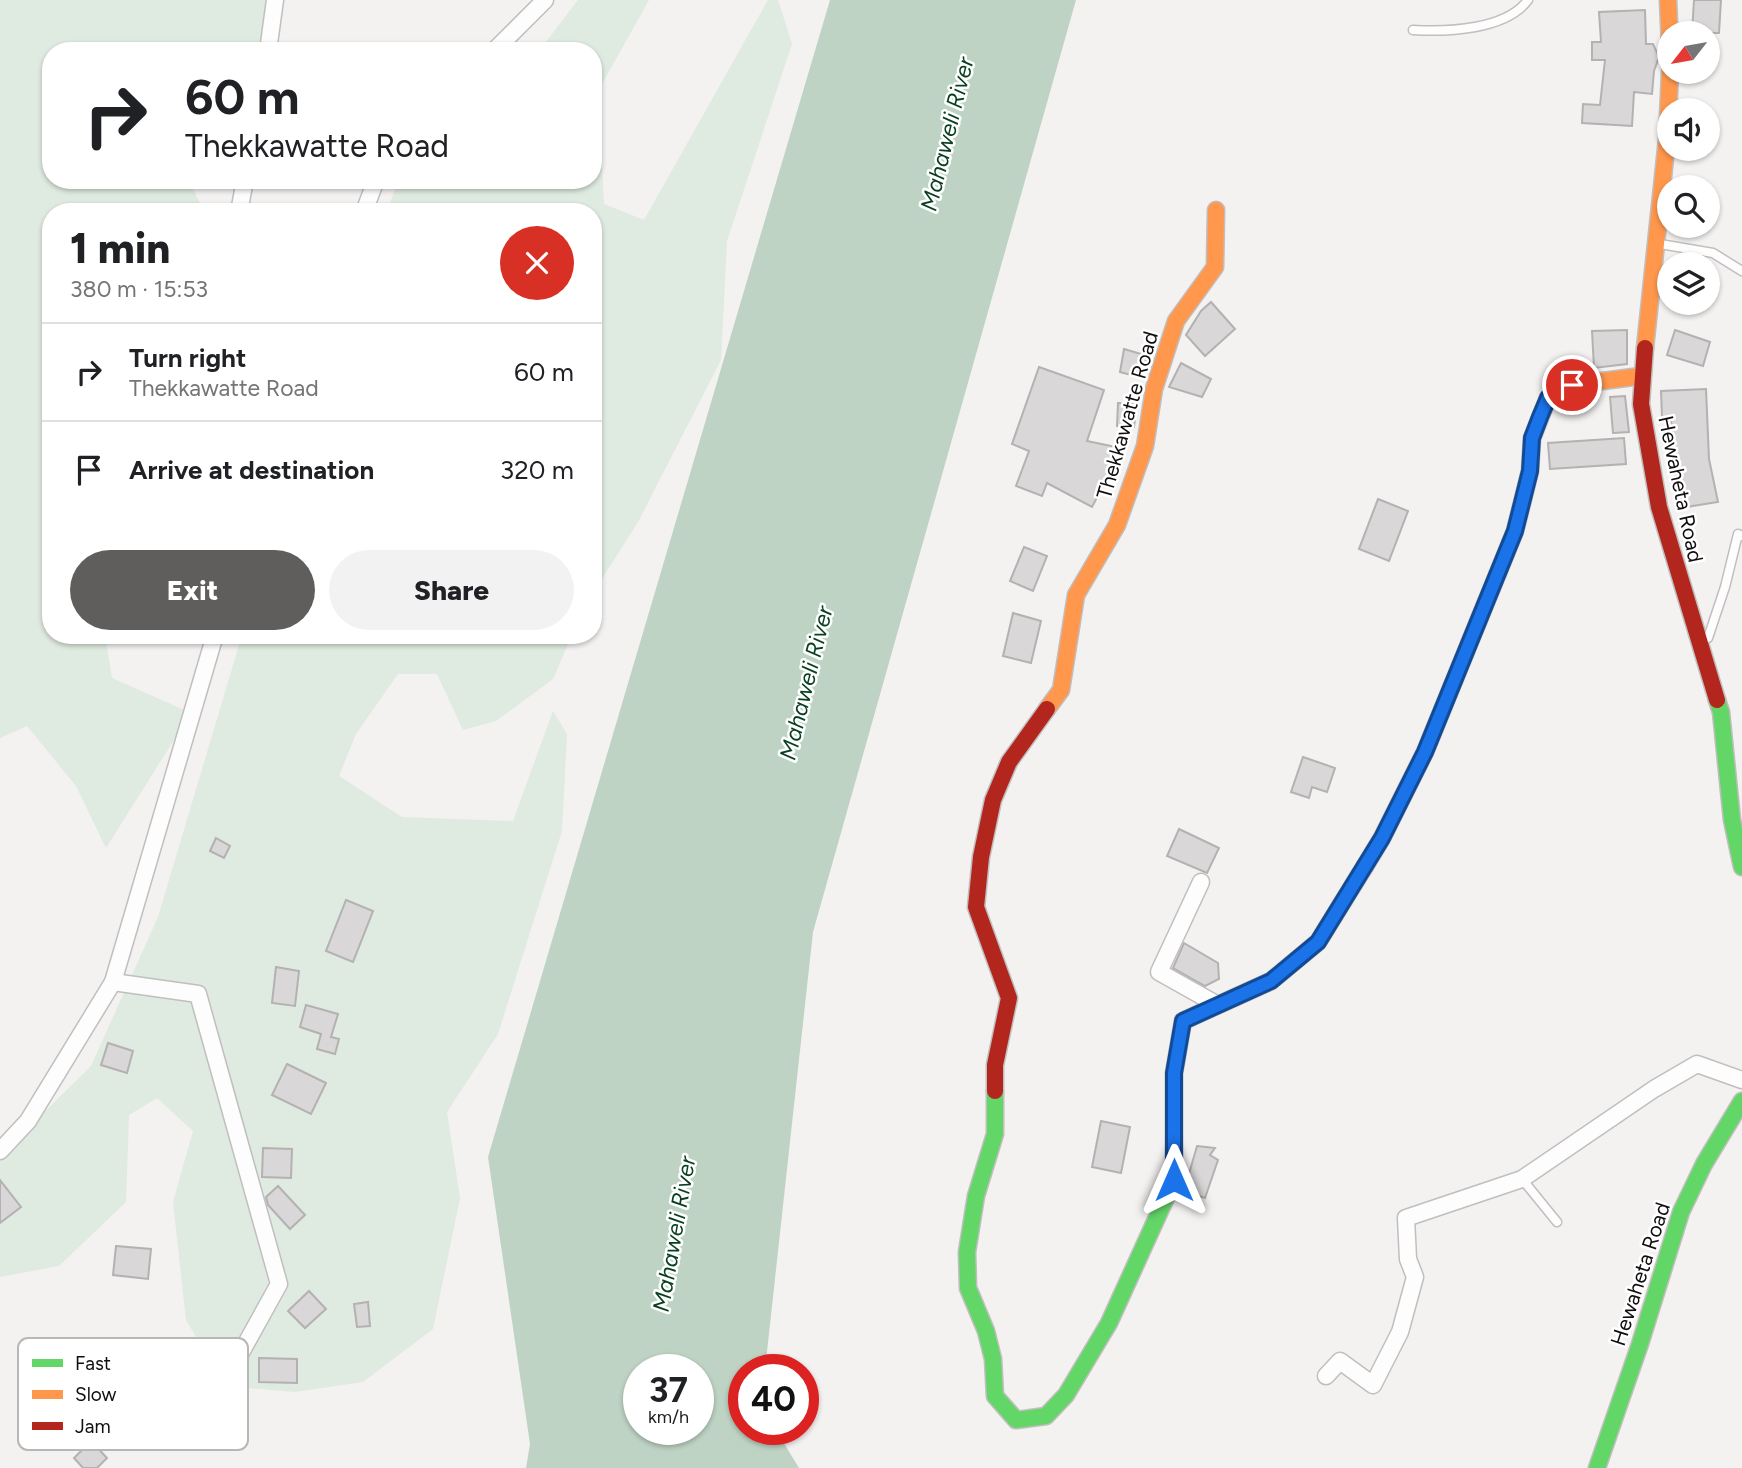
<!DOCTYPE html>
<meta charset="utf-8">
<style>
body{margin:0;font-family:Figtree,sans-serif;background:#f2f2f2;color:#202124;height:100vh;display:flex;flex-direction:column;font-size:26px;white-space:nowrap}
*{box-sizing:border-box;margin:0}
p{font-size:23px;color:#757577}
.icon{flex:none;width:38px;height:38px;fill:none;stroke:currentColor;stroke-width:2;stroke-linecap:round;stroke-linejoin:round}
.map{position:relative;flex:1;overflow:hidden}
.details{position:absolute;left:42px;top:203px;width:560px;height:441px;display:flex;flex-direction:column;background:#fff;border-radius:28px;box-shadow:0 2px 5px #0004}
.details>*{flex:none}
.top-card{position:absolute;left:42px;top:42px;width:560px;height:147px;border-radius:28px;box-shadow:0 2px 5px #0004;background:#fff;color:#202124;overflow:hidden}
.needle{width:46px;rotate:239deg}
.controls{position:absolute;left:1657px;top:21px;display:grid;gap:14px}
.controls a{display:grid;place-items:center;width:63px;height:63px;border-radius:50%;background:#fff;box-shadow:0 2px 5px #0004;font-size:35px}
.speed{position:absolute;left:623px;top:1354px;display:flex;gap:14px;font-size:35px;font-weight:700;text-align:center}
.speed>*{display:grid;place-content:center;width:91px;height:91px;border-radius:50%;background:#fff;box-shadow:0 2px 5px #0004;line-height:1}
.speed small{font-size:18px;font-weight:400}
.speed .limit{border:10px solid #d22;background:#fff;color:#111}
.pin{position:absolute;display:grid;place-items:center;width:60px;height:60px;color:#fff;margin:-30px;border:4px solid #fff;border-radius:50%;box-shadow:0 2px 7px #0007}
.me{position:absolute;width:77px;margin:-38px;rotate:0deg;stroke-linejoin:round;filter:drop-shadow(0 0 5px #0008)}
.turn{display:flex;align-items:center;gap:24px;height:147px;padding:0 28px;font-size:32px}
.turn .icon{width:91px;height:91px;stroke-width:2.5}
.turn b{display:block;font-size:49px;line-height:60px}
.round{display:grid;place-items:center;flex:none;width:74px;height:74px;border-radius:37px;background:#f2f2f2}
.headline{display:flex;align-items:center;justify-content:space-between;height:119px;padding:0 28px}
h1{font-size:42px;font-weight:800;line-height:52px}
.action{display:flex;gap:14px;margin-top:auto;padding:14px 28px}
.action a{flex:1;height:80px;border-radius:42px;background:#605d5d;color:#fff;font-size:28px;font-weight:800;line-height:80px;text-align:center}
.action a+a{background:#f2f2f2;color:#202124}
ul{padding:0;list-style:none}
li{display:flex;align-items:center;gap:21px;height:98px;padding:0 28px;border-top:2px solid #e0e0e0}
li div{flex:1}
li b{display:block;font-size:26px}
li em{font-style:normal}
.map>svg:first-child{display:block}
</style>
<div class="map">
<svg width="1742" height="1468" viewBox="0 0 1742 1468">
<rect width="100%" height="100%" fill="#f4f1f1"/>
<g fill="#dfeae0">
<path d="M0,0H275L268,51H51V180H189L204,212H51V635H105L112,678L191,713L106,848L76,786L27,726L0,738Z"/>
<path d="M578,0H649L598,91L604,204L644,220L768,0H778L792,44L727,241L721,360L638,522L593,593V212H387L395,189L405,180H593V51H539Z"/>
<path d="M242,635H572L553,679L496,721L463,730L437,674H398L356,734L339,776L402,817L513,821L553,711L567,734L562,831L498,1034L447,1112L460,1198L433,1329L363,1382L295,1392L225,1386L186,1320L173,1202L193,1131L157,1098L129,1115L126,1202L59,1266L0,1277V1156L91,1066L158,917Z"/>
</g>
<path fill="#bed3c3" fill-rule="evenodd" d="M830,0H1076L813,932L765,1370H744V1430H776L799,1468H526L530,1444L488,1157ZM698,1370V1430H639V1370Z"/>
<g fill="#d9d7d7" stroke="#b3b1b1" stroke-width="2">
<path d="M1694,0H1721L1719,33H1692Z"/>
<path d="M1645,10L1646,44H1653L1659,57L1654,71L1652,94L1634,92L1632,126L1582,123L1583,104L1600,105L1605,60H1592V42H1601L1599,12Z"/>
<path d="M1211,302L1235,329L1205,356L1186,335L1201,311Z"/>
<path d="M1627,330V364L1594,368L1592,331Z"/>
<path d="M1675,330L1710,342L1703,366L1667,355Z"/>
<path d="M1124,349L1148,356L1142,378L1120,372Z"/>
<path d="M1181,363L1211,379L1202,397L1169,387Z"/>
<path d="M1039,367L1104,390L1087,441L1116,447L1112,469L1092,507L1047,483L1042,496L1016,486L1029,451L1012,444Z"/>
<path d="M1706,389L1709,459L1718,502L1680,508L1673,459L1671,417H1662L1661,391Z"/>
<path d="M1625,396L1629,432L1613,433L1610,397Z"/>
<path d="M1118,403L1137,404L1134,427L1117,426Z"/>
<path d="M1624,438L1626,464L1550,469L1548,443Z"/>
<path d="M1378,499L1408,511L1389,561L1359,549Z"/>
<path d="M1024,547L1047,556L1033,591L1010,581Z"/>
<path d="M1013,613L1041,621L1031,663L1003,656Z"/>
<path d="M1303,757L1335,768L1327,792L1312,787L1309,798L1291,792Z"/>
<path d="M1179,829L1219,848L1207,873L1167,856Z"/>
<path d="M216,838L230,846L224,858L210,851Z"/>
<path d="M346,900L373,911L353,962L326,951Z"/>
<path d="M1184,943L1218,963L1219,979L1205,986L1173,968Z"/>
<path d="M276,967L299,971L295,1006L272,1003Z"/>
<path d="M306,1005L338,1014L331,1037L339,1039L335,1054L317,1049L321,1034L300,1027Z"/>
<path d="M108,1043L133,1051L127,1073L101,1065Z"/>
<path d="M287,1064L326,1083L311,1114L272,1095Z"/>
<path d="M1101,1121L1130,1127L1121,1173L1092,1167Z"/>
<path d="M1197,1146L1215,1148L1210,1155L1218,1160L1205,1198L1184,1191Z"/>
<path d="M263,1148L292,1149L291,1178L262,1177Z"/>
<path d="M0,1180L21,1207L0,1223Z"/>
<path d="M278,1186L305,1215L290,1229L268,1205L266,1197Z"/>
<path d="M116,1246L151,1249L148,1279L113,1275Z"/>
<path d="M309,1291L326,1309L305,1328L288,1311Z"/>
<path d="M368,1302L370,1326L357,1327L354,1304Z"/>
<path d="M259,1358L297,1359V1383L259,1382Z"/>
<path d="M91,1441L107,1458L97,1468H83L74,1458Z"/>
</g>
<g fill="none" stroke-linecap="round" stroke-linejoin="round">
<defs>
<g id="lane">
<path d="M1413,30C1447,32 1506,30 1528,0"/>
<path d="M1660,244L1713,253L1742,271"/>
<path d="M1708,638L1725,587L1738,534L1742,536"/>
<path d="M1522,1179L1557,1222"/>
</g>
<g id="street">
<path d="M268,51L275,0"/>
<path d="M494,51L545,0"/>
<path d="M239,212L245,180"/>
<path d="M364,212L376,180"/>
<path d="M1201,882L1159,972L1216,1004"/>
<path d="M113,982L198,994L279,1284L238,1358"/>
<path d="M0,1151L28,1121L113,982L215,635"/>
<path d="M1326,1376L1340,1361L1373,1385L1400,1332L1415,1277L1408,1259L1406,1218L1522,1179L1654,1089L1697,1064L1742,1080"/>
</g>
<g id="fast">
<path d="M1717,700L1721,712L1732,820L1742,867"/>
<path d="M1365,866L1382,838L1425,752L1515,531L1530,471L1532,438L1548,398L1551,396"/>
<path d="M995,1091V1134L976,1196L967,1252L968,1288L986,1331L993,1359L995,1396L1016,1420L1046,1416L1066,1395L1109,1323L1174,1180V1166"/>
<path d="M1597,1468L1640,1344L1681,1212L1704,1164L1742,1101"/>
</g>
<g id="slow">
<path d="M1668,0L1670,46"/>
<path d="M1645,348L1667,139L1670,72"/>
<path d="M1551,396L1572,385L1641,376"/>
<path d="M1047,709L1061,690L1076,595L1117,525L1145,446L1154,389L1176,321L1215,267L1216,210"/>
</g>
<g id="jam">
<path d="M1645,348L1641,404L1659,507L1717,700"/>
<path d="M995,1091V1065L1009,998L976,907L981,857L993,800L1009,762L1047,709"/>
<path d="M1174,1166V1073L1183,1021L1271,981L1318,942L1365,866"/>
</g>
</defs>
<use href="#lane" stroke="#c1bebe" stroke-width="11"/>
<use href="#street" stroke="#c1bebe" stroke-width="19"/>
<use href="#fast" stroke="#c1bebe" stroke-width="19"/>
<use href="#slow" stroke="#c1bebe" stroke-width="19"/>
<use href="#jam" stroke="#c1bebe" stroke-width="19"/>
<use href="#lane" stroke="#fdfdfd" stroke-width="8"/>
<use href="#street" stroke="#fdfdfd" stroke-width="16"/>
<use href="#fast" stroke="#63d668" stroke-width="16"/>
<use href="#slow" stroke="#ff974d" stroke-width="16"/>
<use href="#jam" stroke="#b3261e" stroke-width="16"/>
</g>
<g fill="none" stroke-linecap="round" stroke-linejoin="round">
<defs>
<path id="route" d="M1174,1180V1073L1183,1021L1271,981L1318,942L1382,838L1425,752L1515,531L1530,471L1532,438L1540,417L1548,398L1572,385"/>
</defs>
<use href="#route" stroke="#114b97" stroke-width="18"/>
<use href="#route" stroke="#1a73e8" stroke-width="12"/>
</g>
<g text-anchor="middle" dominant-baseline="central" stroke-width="5" stroke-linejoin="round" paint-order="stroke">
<g font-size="21" fill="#100e0e" stroke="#fff">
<text transform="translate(1127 415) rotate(-74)">Thekkawatte Road</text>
<text transform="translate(1681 489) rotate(78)">Hewaheta Road</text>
<text transform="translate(1640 1274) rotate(-72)">Hewaheta Road</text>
</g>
<g font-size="23" font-style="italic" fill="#083f20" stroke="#fff">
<text transform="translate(947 134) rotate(-76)">Mahaweli River</text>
<text transform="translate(806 683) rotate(-76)">Mahaweli River</text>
<text transform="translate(674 1234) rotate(-80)">Mahaweli River</text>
</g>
</g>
<rect x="18" y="1338" width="230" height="112" rx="10" fill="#fff" stroke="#b7b7b7" stroke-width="2"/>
<rect x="32" y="1359" width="31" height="8" fill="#63d668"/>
<rect x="32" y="1390" width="31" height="9" fill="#ff974d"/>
<rect x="32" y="1422" width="31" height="8" fill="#b3261e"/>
<g font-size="19" fill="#100e0e">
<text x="75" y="1370">Fast</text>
<text x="75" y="1401">Slow</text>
<text x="75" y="1433">Jam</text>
</g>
</svg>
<div class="controls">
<a><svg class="needle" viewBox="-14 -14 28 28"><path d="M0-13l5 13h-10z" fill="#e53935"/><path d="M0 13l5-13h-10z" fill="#757577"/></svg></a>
<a><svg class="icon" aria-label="sound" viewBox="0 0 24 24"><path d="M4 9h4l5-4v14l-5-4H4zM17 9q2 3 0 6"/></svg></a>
<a><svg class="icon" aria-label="search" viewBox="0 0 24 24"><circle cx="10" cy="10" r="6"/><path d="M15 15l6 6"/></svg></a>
<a><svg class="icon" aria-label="layers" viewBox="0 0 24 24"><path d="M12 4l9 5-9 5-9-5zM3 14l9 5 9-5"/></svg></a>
</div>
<div class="speed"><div>37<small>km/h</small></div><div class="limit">40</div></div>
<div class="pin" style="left:1572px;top:385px;background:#d93025"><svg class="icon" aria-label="arrive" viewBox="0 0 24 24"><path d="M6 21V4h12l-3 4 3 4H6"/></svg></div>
<svg class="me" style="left:1174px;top:1180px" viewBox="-20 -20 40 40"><path d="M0-17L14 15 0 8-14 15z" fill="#1a73e8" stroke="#fff" stroke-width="4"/></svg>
<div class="top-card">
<div class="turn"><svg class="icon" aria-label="right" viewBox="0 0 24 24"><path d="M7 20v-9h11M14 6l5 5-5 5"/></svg><div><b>60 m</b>Thekkawatte Road</div></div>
</div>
<section class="details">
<div class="headline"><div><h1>1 min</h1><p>380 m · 15:53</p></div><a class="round" style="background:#d93025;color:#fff"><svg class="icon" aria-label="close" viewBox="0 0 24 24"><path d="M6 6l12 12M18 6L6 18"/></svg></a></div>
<ul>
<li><svg class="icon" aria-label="right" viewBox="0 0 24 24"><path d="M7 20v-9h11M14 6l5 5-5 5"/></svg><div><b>Turn right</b><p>Thekkawatte Road</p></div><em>60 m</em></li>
<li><svg class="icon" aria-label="arrive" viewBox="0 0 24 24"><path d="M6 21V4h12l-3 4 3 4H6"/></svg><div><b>Arrive at destination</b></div><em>320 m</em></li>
</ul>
<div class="action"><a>Exit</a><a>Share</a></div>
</section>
</div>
